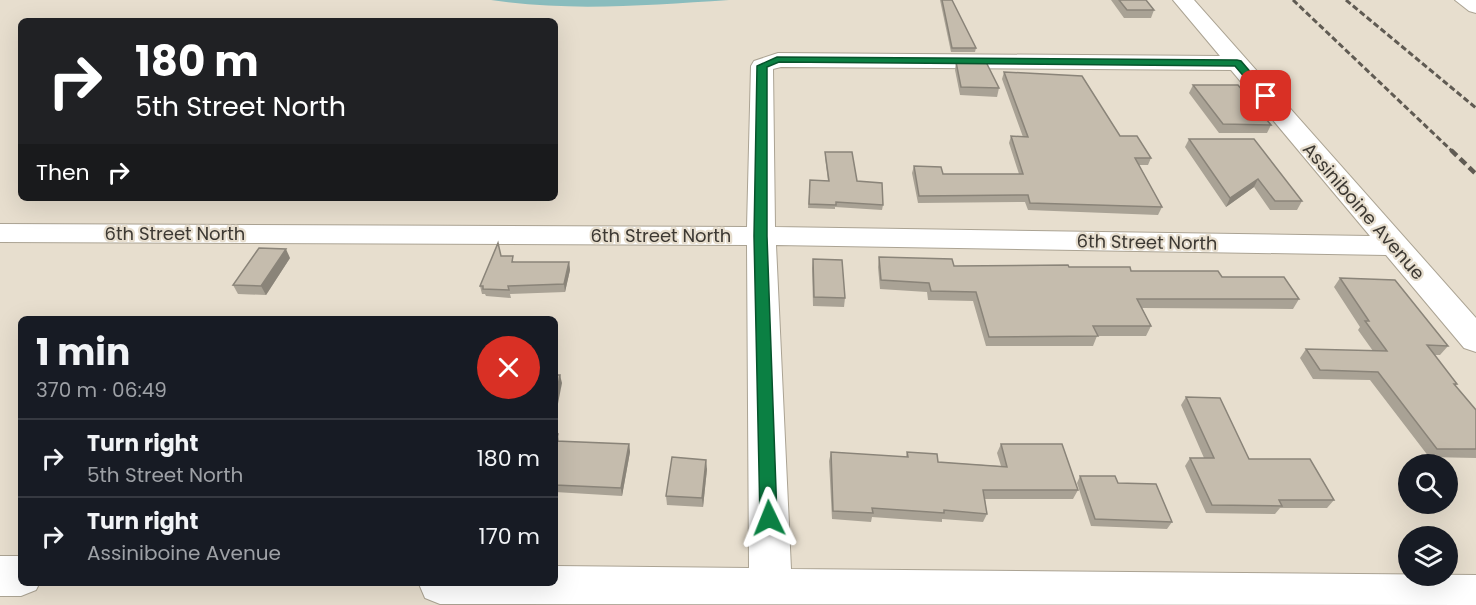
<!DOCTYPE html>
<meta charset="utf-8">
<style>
body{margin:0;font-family:Poppins,sans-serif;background:#20242c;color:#f1f3f6;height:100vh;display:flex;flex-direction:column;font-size:22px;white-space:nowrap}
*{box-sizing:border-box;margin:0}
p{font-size:20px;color:#9ea1a6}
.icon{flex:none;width:33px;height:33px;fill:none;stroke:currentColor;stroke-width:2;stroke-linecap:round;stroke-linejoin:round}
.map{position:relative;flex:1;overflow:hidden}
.drawer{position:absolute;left:18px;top:316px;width:540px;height:270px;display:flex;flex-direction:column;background:#171b24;border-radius:9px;box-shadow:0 6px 24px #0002}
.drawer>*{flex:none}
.banner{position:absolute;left:18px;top:18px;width:540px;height:183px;border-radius:9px;box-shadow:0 6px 24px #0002;background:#202124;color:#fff;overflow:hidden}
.buttons{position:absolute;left:1398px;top:454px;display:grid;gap:12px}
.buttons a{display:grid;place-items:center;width:60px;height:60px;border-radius:50%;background:#171b24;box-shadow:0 6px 24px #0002;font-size:30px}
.pin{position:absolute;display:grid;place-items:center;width:51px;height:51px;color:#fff;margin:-26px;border-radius:12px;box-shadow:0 3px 9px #0006}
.me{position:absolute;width:66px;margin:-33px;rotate:358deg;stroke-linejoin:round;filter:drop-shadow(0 0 4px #0008)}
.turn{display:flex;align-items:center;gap:21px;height:126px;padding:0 18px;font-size:27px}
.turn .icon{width:78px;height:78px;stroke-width:2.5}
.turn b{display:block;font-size:42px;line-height:51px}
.then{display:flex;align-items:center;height:57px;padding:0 18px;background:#0003;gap:12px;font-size:22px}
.round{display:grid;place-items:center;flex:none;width:63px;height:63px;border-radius:32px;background:#20242c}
.overview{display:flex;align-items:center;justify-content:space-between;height:102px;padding:0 18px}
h1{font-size:36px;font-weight:700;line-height:45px}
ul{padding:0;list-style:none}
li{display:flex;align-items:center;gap:18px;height:78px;padding:0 18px;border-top:2px solid #363941}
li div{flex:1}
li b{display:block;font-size:22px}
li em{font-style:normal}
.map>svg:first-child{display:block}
</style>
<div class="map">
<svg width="1476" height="605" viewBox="0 0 1476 605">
<rect width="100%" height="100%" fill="#e7dece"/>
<path fill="#89bcbd" d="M491,0H729C649,5 570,12 491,0Z"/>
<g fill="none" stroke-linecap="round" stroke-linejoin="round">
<defs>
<g id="minor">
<path d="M1173,0H1194L1476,318V352L1464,348L1386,255L776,245L791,569L1476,575V605L440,604L425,598L419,584H555V566L749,568L747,245L0,242V224L747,227L751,66L754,61L778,53L1220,56ZM781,67L1231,70L1370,236L775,227L773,69Z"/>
<path d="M1455,0H1476V13L1469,11Z"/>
<path d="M0,556H21V584H39L36,590L21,596H0Z"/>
</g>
</defs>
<use href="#minor" stroke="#aba393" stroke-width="2"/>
<use href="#minor" fill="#fff" fill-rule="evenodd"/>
<g stroke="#605b53" stroke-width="3" stroke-dasharray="6 3" stroke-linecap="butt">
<path d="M1293,0L1452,151"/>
<path d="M1346,0L1476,108"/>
</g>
<path stroke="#605b53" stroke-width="4.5" stroke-dasharray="8 4.5" stroke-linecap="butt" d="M1451,150L1476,174"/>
</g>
<g fill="#a9a295">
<path d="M940,0H952L976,48L975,52H951Z"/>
<path d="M1111,0H1146L1154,10L1151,18H1124Z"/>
<path d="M956,62L999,88L997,97L960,95L955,70Z"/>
<path d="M1004,72L1120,136L1151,158L1148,165H1139L1162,207L1158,215L1028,210L1025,202L918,203L912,173L914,166L943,174H1019L1009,143L1011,136L1023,137L1002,79Z"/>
<path d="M1193,85L1271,125L1267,133H1219L1189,93Z"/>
<path d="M1189,139L1302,201L1297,210H1270L1254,187L1226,207L1185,147Z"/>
<path d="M825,152L883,205L882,210L835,207V209L808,208L810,180L828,181L825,157Z"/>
<path d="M501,256L515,262H569L570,270L565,292L510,294L511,298L486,296L485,294H482L480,286Z"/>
<path d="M879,257L954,266L1069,267L1222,277L1299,299L1293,309L1142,308L1151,326L1146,336H1097L1093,346H986L973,301L928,300L927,292L880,289L878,267Z"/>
<path d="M290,258L266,295L238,294L233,285Z"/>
<path d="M813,259L845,298L844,307L813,306L812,268Z"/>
<path d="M1340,278L1448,346L1440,355H1434L1457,384L1455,386L1476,410V458L1429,457L1370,380L1313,379L1300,358L1306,349L1373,351L1358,330L1360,327L1334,287Z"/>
<path d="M1186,397L1249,459L1334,500L1327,508H1280L1275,514L1206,513L1185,466L1190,458H1204L1181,405Z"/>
<path d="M555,434H558L559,441L629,444L630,452L622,496L555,492Z"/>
<path d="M1001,444L1078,490L1073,499H985L987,514L983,522L942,519V522L872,517L871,522L832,519L829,461L831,452L906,457L907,452L938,462L1001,466L997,453Z"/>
<path d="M707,469L703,507L667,505L666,496Z"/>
<path d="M1080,476L1118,483L1172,522L1167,529L1091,526L1077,483Z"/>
</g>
<g fill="#8a8479">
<path d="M1258,179L1254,187L1226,207L1230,198Z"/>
<path d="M286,249L290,258L266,295L261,286Z"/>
<path d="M569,262L570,270L565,292L564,284Z"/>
<path d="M560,375L562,383L555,419V402Z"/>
<path d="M629,444L630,452L622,496L621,488Z"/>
<path d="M706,460L707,469L703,507L702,498Z"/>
</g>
<g fill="#c5bcad" stroke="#8a8479" stroke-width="1.5">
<path d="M942,0H952L976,48H952Z"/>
<path d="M1119,0H1146L1154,10H1127Z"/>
<path d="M956,62H986L999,88L961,87Z"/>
<path d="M1004,72L1082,76L1120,136H1137L1151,158H1135L1162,207L1030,203L1028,195L919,196L914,166L941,167L943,174H1023L1011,136L1028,137Z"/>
<path d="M1193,85H1238L1271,125L1223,124Z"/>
<path d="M1189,139H1254L1302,201H1275L1258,179L1230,198Z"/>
<path d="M825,152H852L857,181L882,183L883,205L836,202V205L809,204L810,180L829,181Z"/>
<path d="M498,243L501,256H513L512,262H569L564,284L508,286L509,290L483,289V286H480Z"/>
<path d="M259,248L286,249L261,286L233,285Z"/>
<path d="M879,257L952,259L954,266L1068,265L1069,267H1130L1131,271H1218L1222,277H1284L1299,299H1137L1151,326H1093L1098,336L989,337L976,292L931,291L929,283L881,280Z"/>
<path d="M813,259L842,260L845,298L814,297Z"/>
<path d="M1340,278L1395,280L1448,346L1427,345L1457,384H1454L1476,410V449H1437L1378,372L1320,370L1306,349L1387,351L1365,321H1369Z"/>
<path d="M555,375H560L555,402Z"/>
<path d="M1186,397L1220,398L1249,459H1310L1334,500H1279L1282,506L1212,505L1190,458H1214Z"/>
<path d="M555,434H558L556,441L629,444L621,488L555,485Z"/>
<path d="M1001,444H1062L1078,490H983L987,514L944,510V513L872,508L873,513L833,511L831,452L908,457L907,452L937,454L938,462L1007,467Z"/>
<path d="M672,457L706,460L702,498L666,496Z"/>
<path d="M1080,476H1115L1118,483L1156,484L1172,522L1095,519Z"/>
</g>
<path fill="#0b8043" stroke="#07532c" stroke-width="1.5" d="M777,57L1237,60L1241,61L1271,96L1262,98L1235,66L779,62L767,67V236L777,518L775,524L769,526L762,524L760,518L754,236L757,66Z"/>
<g text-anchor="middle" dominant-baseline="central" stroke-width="4.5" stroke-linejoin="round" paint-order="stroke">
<g font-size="18" fill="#3d3933" stroke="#e7dece">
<text transform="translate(1364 211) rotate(49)">Assiniboine Avenue</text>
<text x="175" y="233">6th Street North</text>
<text x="661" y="235">6th Street North</text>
<text transform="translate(1147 242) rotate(1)">6th Street North</text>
</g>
</g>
</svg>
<div class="buttons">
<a><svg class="icon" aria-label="search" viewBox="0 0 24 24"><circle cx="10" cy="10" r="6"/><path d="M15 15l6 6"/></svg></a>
<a><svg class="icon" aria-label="layers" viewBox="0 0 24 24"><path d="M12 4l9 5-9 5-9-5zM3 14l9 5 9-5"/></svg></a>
</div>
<div class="pin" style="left:1266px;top:96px;background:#d93025"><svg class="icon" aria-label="arrive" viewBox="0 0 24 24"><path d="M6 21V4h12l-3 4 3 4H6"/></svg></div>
<svg class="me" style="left:769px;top:518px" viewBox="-20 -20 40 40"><path d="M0-17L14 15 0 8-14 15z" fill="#0b8043" stroke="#fff" stroke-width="4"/></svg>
<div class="banner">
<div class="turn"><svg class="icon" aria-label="right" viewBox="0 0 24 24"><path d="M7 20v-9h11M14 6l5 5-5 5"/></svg><div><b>180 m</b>5th Street North</div></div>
<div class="then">Then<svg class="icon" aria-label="right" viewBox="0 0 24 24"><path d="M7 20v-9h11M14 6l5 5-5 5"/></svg></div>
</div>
<section class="drawer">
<div class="overview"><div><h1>1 min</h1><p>370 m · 06:49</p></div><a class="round" style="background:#d93025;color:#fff"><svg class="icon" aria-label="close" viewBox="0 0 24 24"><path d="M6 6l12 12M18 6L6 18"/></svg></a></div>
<ul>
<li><svg class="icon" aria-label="right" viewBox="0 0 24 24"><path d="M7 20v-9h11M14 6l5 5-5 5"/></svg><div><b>Turn right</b><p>5th Street North</p></div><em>180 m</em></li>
<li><svg class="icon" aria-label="right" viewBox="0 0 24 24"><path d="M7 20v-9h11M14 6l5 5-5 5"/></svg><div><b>Turn right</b><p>Assiniboine Avenue</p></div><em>170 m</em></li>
</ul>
</section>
</div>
